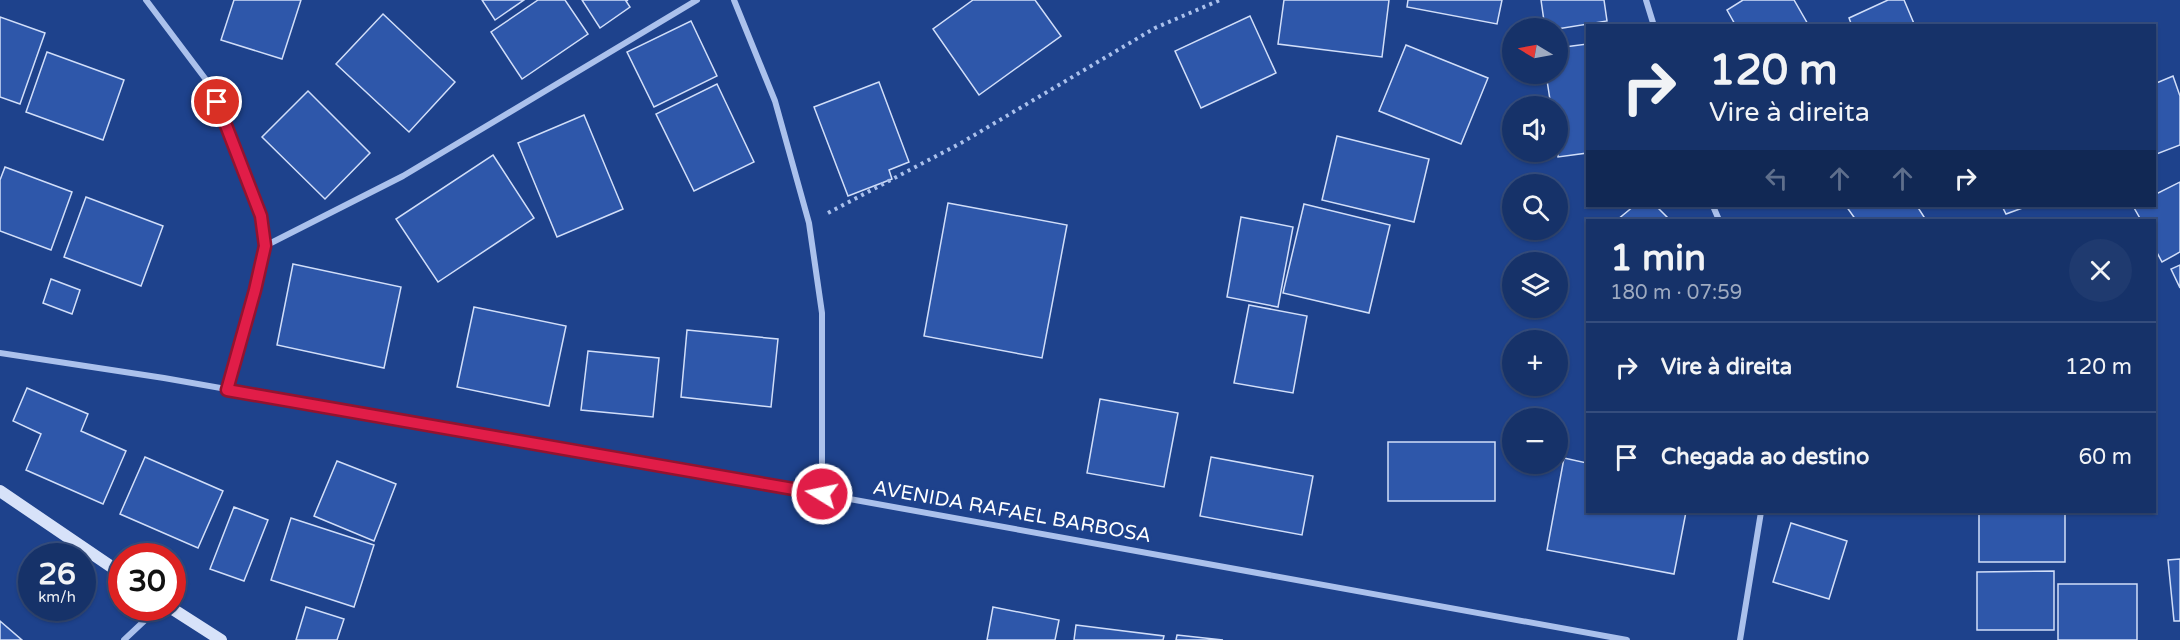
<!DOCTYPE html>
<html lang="pt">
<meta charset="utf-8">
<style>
body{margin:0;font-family:"Varela Round",sans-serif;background:#1f3a6f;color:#f1f3f6;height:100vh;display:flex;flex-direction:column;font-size:22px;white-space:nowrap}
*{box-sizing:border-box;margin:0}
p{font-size:20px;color:#9eaac0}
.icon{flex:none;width:33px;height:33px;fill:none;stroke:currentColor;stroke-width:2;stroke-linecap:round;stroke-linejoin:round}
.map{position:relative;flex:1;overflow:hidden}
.drawer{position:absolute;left:1586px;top:219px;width:570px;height:294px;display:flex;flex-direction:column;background:#163269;border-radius:0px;box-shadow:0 2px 4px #0004,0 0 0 2px #354d7d}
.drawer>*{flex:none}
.banner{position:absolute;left:1586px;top:24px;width:570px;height:183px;border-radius:0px;box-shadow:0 2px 4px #0004,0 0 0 2px #354d7d;background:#163269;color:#f1f3f6;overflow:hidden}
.needle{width:39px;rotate:280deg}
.fabs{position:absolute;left:1502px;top:18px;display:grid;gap:12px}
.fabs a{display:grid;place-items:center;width:66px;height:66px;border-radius:50%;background:#163269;box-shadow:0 2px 4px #0004,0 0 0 2px #354d7d;font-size:30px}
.speed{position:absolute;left:18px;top:543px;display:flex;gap:12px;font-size:30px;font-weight:700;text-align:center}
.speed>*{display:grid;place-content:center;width:78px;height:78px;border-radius:50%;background:#163269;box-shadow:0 2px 4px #0004,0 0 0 2px #354d7d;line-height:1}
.speed small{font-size:15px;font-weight:400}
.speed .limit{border:9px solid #d22;background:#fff;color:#111}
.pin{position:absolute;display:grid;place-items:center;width:51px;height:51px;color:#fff;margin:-26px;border:3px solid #fff;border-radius:50%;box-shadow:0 2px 6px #0007}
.me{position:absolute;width:66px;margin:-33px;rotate:280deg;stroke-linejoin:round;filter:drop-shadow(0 0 4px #0008)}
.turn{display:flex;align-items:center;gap:21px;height:126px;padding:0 24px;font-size:27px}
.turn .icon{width:78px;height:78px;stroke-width:2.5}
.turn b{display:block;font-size:42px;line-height:51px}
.lanes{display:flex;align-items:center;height:57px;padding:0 24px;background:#0003;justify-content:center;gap:30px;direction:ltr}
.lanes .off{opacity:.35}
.round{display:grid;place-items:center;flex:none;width:63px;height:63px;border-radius:32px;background:#1f3a6f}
.summary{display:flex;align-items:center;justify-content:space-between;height:102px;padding:0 24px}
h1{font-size:36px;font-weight:700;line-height:45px}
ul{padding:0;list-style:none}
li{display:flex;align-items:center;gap:18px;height:90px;padding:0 24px;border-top:2px solid #354d7d}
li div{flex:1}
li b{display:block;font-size:22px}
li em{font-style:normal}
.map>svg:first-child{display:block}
</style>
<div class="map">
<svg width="2180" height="640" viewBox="0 0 2180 640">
<rect width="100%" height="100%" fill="#1e428c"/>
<g fill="#2e57aa" stroke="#d1def9" stroke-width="1.5">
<path d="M234,0H301L282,59L221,40Z"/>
<path d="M482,0H524L495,20Z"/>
<path d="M538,0H565L588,34L522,79L491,32Z"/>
<path d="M582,0H628L626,1L630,7L600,28Z"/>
<path d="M973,0H1035L1061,36L979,95L933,29Z"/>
<path d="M1284,0H1389L1382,57L1278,44Z"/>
<path d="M1408,0H1502L1497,24L1407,7Z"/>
<path d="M1541,0H1604L1607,21L1557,29L1545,28Z"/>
<path d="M1743,0H1794L1809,26H1736L1727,10Z"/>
<path d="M1888,0H1904L1915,26H1852L1849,18Z"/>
<path d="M383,14L455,82L409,132L336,64Z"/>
<path d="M1250,16L1276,73L1201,108L1175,51Z"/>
<path d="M0,17L45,33L20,104L0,97Z"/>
<path d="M691,21L717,76L654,107L627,52Z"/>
<path d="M1587,44V153L1558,157L1557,106H1551L1546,74H1557V48Z"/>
<path d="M1406,45L1488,78L1461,144L1379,111Z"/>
<path d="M47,52L124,80L103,140L26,112Z"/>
<path d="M2173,76L2180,96V145L2154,155V84Z"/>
<path d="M879,82L909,162L889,170L892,179L848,196L814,107Z"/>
<path d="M717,84L754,162L694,191L656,114Z"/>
<path d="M308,91L370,153L325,199L262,137Z"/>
<path d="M584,115L623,209L557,237L518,143Z"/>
<path d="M1337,136L1429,159L1414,222L1322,200Z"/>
<path d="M493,155L534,218L438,282L396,219Z"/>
<path d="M5,167L72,192L51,250L0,231V180Z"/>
<path d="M2180,182V252L2162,262L2154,247V220H2141L2133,206H2154V195Z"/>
<path d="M86,197L163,226L141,286L64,257Z"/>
<path d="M948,203L1067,225L1042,358L924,336Z"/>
<path d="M1304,204L1390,225L1369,313L1283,293Z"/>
<path d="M1634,206H1656L1670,220H1617Z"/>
<path d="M1846,206H1917L1926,220H1856Z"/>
<path d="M2002,206H2028L2006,214Z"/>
<path d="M1241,217L1293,227L1278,307L1227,297Z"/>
<path d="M293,264L401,287L384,368L277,345Z"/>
<path d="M2180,265V288L2171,269Z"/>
<path d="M51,279L80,290L72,314L43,303Z"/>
<path d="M1249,305L1307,316L1293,393L1234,383Z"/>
<path d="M474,307L566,326L549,406L457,387Z"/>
<path d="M687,330L778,339L771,407L681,397Z"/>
<path d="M588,351L659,358L653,417L581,410Z"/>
<path d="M27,388L88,414L81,431L126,451L103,504L26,470L41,434L13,421Z"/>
<path d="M1100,399L1178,413L1164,487L1087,473Z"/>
<rect x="1388" y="442" width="107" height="59"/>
<path d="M145,457L223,491L198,548L120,514Z"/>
<path d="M1211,457L1313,476L1302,535L1200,516Z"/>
<path d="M1564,458L1587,463V512H1686L1674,574L1547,550Z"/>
<path d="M337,461L396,484L374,541L314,516Z"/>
<path d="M234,507L268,520L244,581L210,569Z"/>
<rect x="1979" y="512" width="86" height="50"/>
<path d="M291,518L374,545L354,607L271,580Z"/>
<path d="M1791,523L1847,541L1829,599L1773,582Z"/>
<path d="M2180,559V621H2174L2168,560Z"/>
<path d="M2054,571V630H1977V572Z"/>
<rect x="2058" y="584" width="79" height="56"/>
<path d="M306,607L344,619L337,640H296Z"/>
<path d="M993,607L1059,620L1055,640H987Z"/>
<path d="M0,621L22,640H0Z"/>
<path d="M1076,625L1164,636L1163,640H1074Z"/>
<path d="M1177,635L1223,640H1176Z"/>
</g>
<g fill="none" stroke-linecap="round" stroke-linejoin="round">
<path stroke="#abc1ec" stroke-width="4" stroke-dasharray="3 4.5" stroke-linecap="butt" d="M828,213L961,143L1155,28L1220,0"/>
<g stroke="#abc1ec" stroke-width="6">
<path d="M146,0L210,85L238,153L261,216L265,246L255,290L227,390"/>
<path d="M734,0L775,101L809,223L822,313V494"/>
<path d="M1646,0L1654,26"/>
<path d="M1713,206L1719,220"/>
<path d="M265,246L403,176L697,0"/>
<path d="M0,353L164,378L822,494L1627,640"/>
<path d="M124,640L158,608"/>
<path d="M1740,640L1761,512"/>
</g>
<g stroke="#d7e2f9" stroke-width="12">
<path d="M0,491L122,574"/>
<path d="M171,608L221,640"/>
</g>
</g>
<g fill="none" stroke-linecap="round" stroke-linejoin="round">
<defs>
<path id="route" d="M217,102L261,216L265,246L255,290L227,390L822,494"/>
</defs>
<use href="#route" stroke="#92132f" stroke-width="15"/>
<use href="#route" stroke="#e11d48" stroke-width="10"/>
</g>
<g text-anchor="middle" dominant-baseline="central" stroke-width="6" stroke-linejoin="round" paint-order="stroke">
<g font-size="20" fill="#fff" stroke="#1e428c">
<text transform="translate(1012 512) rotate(10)">AVENIDA RAFAEL BARBOSA</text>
</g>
</g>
</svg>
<div class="fabs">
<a><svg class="needle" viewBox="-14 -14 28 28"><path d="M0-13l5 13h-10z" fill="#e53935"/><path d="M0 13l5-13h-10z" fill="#9eaac0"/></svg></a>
<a><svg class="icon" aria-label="sound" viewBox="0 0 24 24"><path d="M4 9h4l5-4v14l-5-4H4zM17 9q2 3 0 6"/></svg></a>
<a><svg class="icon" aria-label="search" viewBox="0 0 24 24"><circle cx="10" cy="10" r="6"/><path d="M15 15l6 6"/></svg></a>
<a><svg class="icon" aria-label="layers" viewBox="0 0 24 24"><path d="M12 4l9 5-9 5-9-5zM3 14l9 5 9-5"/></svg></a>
<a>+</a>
<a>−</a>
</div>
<div class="speed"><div>26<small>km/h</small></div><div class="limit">30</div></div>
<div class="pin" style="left:217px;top:102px;background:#d93025"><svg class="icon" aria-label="arrive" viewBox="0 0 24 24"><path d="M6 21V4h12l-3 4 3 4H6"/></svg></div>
<svg class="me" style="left:822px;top:494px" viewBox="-20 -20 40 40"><circle r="17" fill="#e11d48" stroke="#fff" stroke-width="3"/><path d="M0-11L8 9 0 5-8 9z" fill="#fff"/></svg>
<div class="banner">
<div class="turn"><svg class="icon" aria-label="right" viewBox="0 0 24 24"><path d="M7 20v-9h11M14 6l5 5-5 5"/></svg><div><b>120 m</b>Vire à direita</div></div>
<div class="lanes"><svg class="icon off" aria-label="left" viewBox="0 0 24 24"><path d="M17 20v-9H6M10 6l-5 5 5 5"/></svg><svg class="icon off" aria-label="ahead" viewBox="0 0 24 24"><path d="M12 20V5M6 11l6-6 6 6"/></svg><svg class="icon off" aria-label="ahead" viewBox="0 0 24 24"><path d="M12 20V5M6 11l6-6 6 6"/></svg><svg class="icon" aria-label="right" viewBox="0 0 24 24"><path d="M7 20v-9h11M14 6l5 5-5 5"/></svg></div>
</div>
<section class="drawer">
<div class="summary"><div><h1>1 min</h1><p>180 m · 07:59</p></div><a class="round"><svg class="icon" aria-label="close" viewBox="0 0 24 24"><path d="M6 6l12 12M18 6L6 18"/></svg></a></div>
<ul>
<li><svg class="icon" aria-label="right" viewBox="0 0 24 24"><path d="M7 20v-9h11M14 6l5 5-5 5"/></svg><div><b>Vire à direita</b></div><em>120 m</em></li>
<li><svg class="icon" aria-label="arrive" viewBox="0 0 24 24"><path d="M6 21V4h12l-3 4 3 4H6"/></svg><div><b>Chegada ao destino</b></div><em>60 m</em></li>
</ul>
</section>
</div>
